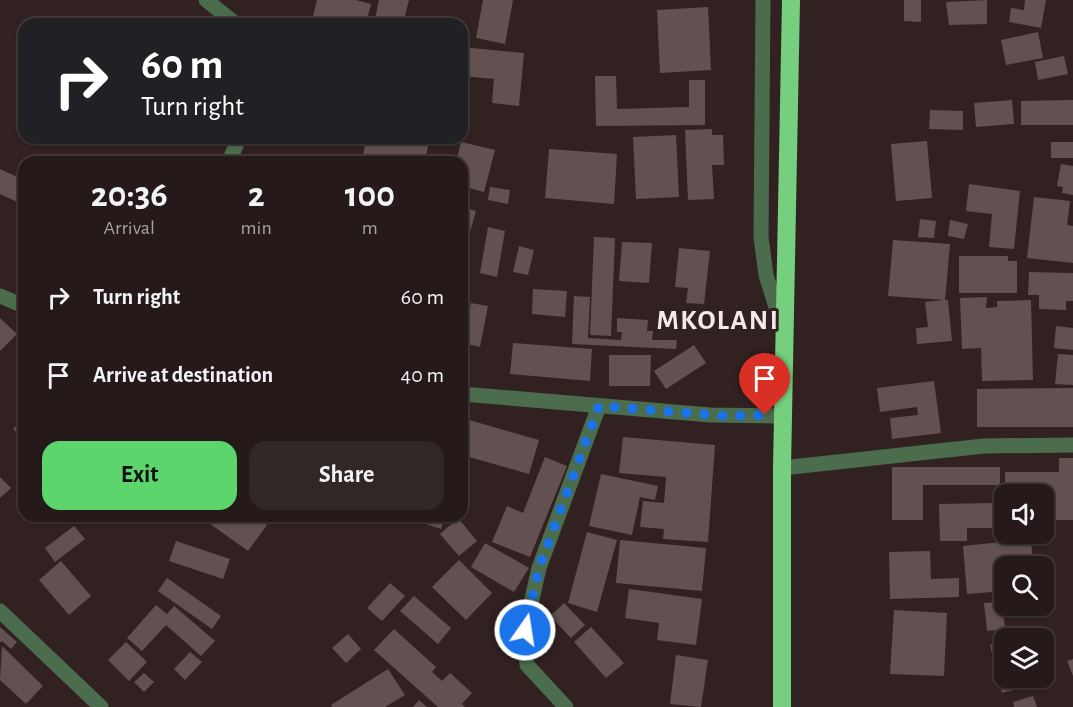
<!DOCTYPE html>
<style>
body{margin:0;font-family:"Alegreya Sans",sans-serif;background:#312726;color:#f1f3f6;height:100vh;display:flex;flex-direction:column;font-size:22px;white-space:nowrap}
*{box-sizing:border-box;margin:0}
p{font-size:20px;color:#a3a1a2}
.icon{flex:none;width:33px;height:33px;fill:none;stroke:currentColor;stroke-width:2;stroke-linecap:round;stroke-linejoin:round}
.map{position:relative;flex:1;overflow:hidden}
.drawer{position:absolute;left:18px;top:156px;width:450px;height:366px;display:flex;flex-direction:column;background:#251a19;border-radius:18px;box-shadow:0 2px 4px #0004,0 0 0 2px #423838}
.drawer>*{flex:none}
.banner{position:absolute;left:18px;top:18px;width:450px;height:126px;border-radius:18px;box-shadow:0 2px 4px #0004,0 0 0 2px #423838;background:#202124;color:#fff;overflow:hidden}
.tools{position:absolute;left:994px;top:484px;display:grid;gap:12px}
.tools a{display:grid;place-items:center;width:60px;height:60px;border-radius:12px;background:#251a19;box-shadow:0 2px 4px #0004,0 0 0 2px #423838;font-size:30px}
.pin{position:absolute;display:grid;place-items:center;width:51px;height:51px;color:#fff;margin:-62px -26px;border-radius:50% 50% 50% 0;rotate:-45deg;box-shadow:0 0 6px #0007}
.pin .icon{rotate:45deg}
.me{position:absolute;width:66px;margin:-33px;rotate:13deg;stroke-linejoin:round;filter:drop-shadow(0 0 4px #0008)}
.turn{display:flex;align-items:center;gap:21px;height:126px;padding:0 24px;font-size:27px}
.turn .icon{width:78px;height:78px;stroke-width:2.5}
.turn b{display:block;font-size:42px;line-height:51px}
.eta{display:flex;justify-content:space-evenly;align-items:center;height:102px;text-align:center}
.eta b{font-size:36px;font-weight:700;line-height:42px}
.cta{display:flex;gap:12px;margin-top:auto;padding:12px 24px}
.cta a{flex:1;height:69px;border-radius:18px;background:#5cd56d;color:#111;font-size:24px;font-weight:700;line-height:69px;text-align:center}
.cta a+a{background:#312726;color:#f1f3f6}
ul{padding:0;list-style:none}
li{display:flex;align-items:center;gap:18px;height:78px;padding:0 24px}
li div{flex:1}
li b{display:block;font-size:22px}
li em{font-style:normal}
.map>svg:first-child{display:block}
</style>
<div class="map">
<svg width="1073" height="707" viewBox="0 0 1073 707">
<rect width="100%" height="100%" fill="#312221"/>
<g fill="#625150">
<path d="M317,0H356L371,4L366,24H331L312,20Z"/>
<path d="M379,0H409L403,24L375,19Z"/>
<path d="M483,0H513L505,44L476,38Z"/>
<path d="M904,0H921V22L904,21Z"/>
<path d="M987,0V24L949,25L946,2Z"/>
<path d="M1025,0H1046L1041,28L1009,22L1011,8L1024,10Z"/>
<path d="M708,7L711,70L660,73L657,10Z"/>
<path d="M1038,32L1043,58L1006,65L1001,40Z"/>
<path d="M462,47L524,53L519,106L492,103L494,79L462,76Z"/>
<path d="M1064,56L1068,74L1038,80L1035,62Z"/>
<path d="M595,76H616L617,109L689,107V80H705V125L596,126Z"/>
<path d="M1012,100L1014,124L976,127L974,103Z"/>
<path d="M1073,100V125H1021V101Z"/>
<path d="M930,110L963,111V130L929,129Z"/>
<path d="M712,129V135H723L724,165H712L714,199L688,200L685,130Z"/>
<path d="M676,135L679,197L636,199L633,137Z"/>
<path d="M366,138H430L425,160L391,154L389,161L363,156Z"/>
<path d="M927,141L932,198L896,201L891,144Z"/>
<path d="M461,142L495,150L484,192L462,186V162H456Z"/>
<rect x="1051" y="142" width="22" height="16"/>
<path d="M549,149L617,154L614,204L545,198Z"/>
<path d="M1061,164L1073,166V195L1062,193L1063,187L1057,186Z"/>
<path d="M0,169L24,180V205L0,194Z"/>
<path d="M969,184L1020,191L1014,249L989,247L992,214L966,211Z"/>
<path d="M490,187L510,190L508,204L488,200Z"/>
<path d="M1034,197L1070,201L1067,225L1073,226V263L1027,258Z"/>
<path d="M462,207L476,211L463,256H462Z"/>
<path d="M920,219L936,221L934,238L918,237Z"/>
<path d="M950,220L968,224L964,239L948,236Z"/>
<path d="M488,227L505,231L497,277L480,273Z"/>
<path d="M594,237L615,238L611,336L590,335Z"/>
<path d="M893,240L950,244L945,300L888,296Z"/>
<path d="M622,242L652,243L649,283L619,281Z"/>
<path d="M519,246L534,250L528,275L513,272Z"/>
<path d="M679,248L710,251L704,304L686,303L688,288L675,287Z"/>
<path d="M959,256H1008V261H1017V293H959Z"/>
<path d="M1029,272L1073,273V301H1066V310L1039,309V295H1028Z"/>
<path d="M533,289L567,291L565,317L532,314Z"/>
<path d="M574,296L590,297L588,338L621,340L622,332H617V318L648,320L647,331H653L652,340H677L676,349L572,344Z"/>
<path d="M987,297L986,308L997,307V301L1031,300L1033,380L982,381L981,348L962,349L960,298Z"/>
<path d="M944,300H948L952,341L917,344L916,328L928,327L925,302Z"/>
<path d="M471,303L488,306L480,347L463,343Z"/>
<path d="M0,318L17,334L0,351Z"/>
<path d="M1056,326L1073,328V350L1054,348Z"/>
<path d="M24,333V351L18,348Z"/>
<path d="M513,343L592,349L590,381L510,374Z"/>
<path d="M694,345L706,363L666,389L654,371Z"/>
<path d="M1058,354L1073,355V385L1055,384Z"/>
<path d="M609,355H651L650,386H609Z"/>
<path d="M934,381L941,433L892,439L890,418L918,415L917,407L880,412L877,388Z"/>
<path d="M1073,388V427H977V389Z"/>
<path d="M462,418L539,440L529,474L462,455Z"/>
<path d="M24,421V444L13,428Z"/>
<path d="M623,437L715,445L708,542L663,539L664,529L640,527L643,501L664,503L666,477L619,473Z"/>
<path d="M545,457L567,466L530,557L492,542L507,506L523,513Z"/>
<path d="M1059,458H1073V520H1044V495H1005V472H1059Z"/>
<path d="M892,467H1000V485H923V520H892Z"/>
<path d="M601,474L658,486L655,500L640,497L632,535L589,526Z"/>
<path d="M0,477L11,488L0,498Z"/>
<path d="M995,503L996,528H967V541H940L939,504Z"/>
<path d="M199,516H255L267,525L248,551Z"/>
<path d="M401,516H445L441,529Z"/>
<path d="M458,518L477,541L459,556L440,534Z"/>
<path d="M74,526L85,539L55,562L45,548Z"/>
<path d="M587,532L617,540L597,612L568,603Z"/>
<path d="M1031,539L1033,567H1005V591L967,594L963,546Z"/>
<path d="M620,540L706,548L702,591L616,583Z"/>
<path d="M176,541L230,559L223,579L169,561Z"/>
<path d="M485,543L529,568L514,592L471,567Z"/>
<path d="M930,551L931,579L959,578V597L890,599L889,552Z"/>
<path d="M459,560L492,593L466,620L432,587Z"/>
<path d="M61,561L91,596L69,615L39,580Z"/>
<path d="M167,578L221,616L212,629L158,591Z"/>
<path d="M390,583L405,596L382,621L367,608Z"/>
<path d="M629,589L702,599L696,645L657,640L659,623L625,618Z"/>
<path d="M414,596L451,628L438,644L400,611Z"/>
<path d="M1002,602L1005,629L987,631L984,603Z"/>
<path d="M564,603L585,625L571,638L550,616Z"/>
<path d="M156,605L167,614L174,606L215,641L201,656L166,625L142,651L127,638Z"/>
<path d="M894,610L947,613L944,676L890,674Z"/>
<path d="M0,627L17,642L11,649L2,641L0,643Z"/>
<path d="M591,627L624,663L606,678L574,642Z"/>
<path d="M394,629L436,667L432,672L442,681L450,673L472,693L462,704L465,707H438L374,650Z"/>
<path d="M348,634L361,649L346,663L332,648Z"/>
<path d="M1005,641V678H1023L1025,687L1002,693L990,645Z"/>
<path d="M126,642L147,662L129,681L108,660Z"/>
<path d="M2,646L43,686L26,704L0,680Z"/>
<path d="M190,652L202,662L185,680L174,669Z"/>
<path d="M676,655L708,660L701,707L670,704Z"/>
<path d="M1073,659V676L1067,661Z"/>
<path d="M388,669L405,695L385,707H332L331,705Z"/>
<path d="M144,673L154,682L144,692L134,682Z"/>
<path d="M1033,696L1037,707H1014L1013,702Z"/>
<path d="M419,700L427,707H413Z"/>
</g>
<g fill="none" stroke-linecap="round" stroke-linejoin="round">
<g stroke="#4b6d4d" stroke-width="15">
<path d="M206,0L236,24"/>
<path d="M763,0L761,237L766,275L782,326"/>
<path d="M229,162L239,138"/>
<path d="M0,296L24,306"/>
<path d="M462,394L710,415L783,416"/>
<path d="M782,468L984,446L1073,445"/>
<path d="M0,611L101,707"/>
<path d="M566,707L527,665L525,630L539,568L599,406"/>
</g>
<path stroke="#76cf7f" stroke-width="18" d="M782,707V468L791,0"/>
</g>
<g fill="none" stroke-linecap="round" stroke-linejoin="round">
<path stroke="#1a73e8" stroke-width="10" stroke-dasharray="0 18" d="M525,630L539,568L599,406L726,416L765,415"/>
</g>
<g text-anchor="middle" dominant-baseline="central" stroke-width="6" stroke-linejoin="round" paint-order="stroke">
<g font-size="28" font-weight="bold" letter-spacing="1.5" fill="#f4eae9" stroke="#312221">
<text x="718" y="321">MKOLANI</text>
</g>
</g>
</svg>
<div class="tools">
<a><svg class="icon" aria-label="sound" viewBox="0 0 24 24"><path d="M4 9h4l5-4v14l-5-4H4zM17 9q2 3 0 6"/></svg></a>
<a><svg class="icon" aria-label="search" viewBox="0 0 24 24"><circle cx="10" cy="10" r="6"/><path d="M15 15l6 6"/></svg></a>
<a><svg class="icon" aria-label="layers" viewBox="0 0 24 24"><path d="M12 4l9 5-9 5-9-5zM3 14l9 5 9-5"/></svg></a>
</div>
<div class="pin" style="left:765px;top:415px;background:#d93025"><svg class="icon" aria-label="arrive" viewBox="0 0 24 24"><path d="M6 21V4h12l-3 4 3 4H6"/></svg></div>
<svg class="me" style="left:525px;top:630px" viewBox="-20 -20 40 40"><circle r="17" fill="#1a73e8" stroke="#fff" stroke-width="3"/><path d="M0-11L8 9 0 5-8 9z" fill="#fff"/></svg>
<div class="banner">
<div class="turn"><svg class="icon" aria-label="right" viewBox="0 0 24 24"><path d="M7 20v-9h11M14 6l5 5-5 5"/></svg><div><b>60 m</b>Turn right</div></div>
</div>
<section class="drawer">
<div class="eta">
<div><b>20:36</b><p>Arrival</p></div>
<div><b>2</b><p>min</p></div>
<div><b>100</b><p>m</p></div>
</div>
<ul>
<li><svg class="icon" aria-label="right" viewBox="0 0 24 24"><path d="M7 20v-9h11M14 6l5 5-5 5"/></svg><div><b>Turn right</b></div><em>60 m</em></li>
<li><svg class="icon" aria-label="arrive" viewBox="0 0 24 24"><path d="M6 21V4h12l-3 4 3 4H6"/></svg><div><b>Arrive at destination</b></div><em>40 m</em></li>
</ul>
<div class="cta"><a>Exit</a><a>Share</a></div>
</section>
</div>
